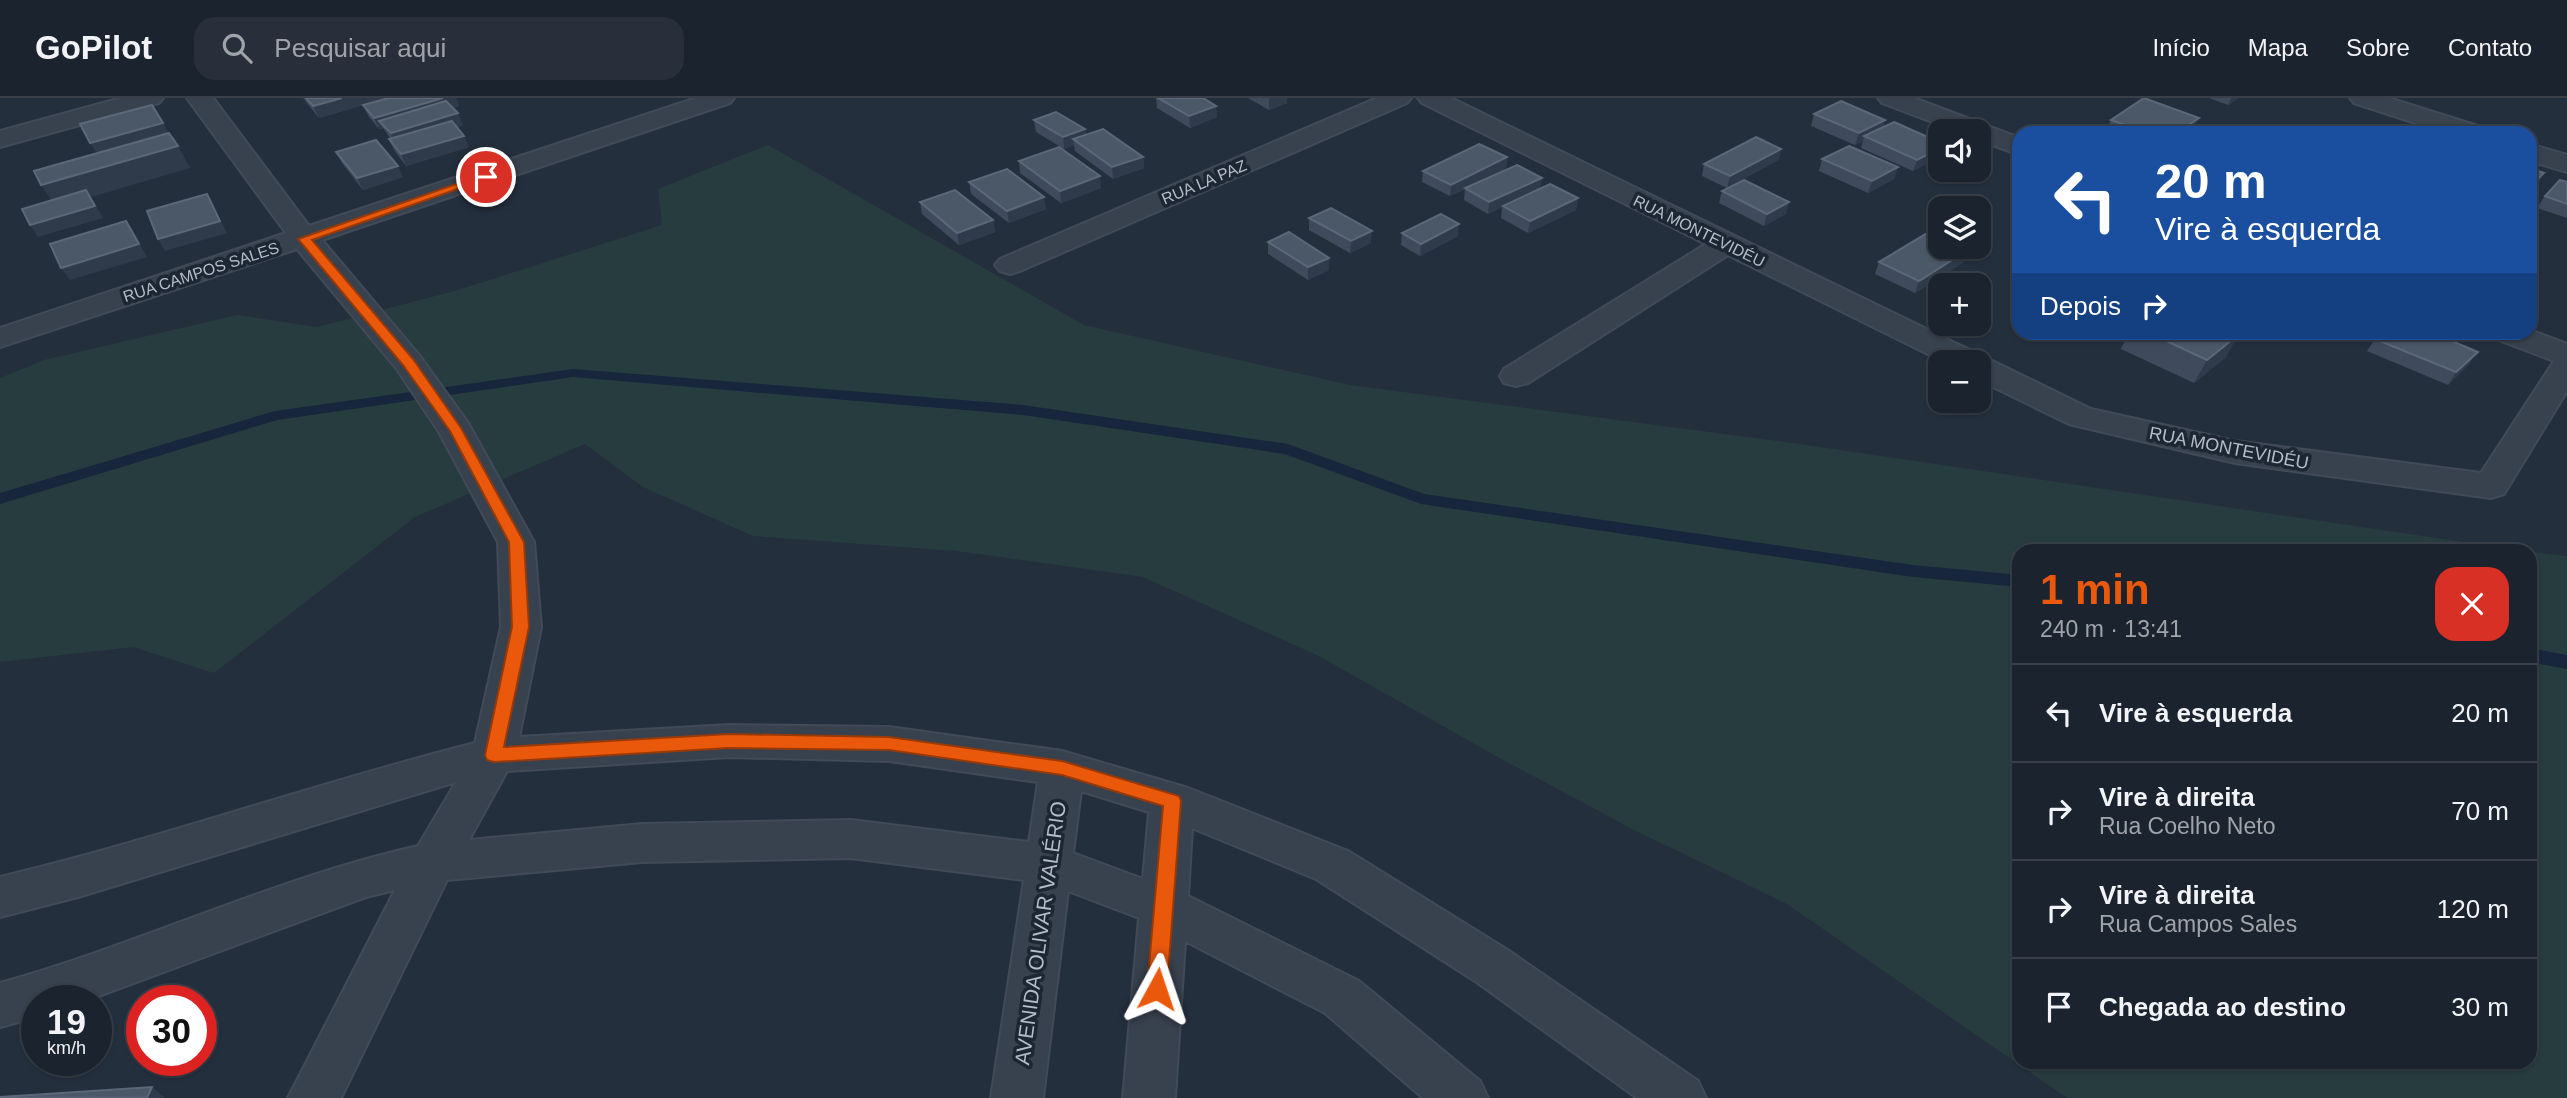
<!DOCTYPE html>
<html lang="pt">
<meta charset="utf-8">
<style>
body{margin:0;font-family:Helvetica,sans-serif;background:#282f3a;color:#f1f3f6;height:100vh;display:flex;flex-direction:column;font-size:26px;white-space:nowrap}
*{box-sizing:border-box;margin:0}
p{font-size:23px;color:#a0a4aa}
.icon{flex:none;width:38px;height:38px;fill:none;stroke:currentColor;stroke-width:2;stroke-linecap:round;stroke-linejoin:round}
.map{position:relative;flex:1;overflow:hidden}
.details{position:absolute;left:2012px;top:446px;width:525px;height:525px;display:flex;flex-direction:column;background:#1b232e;border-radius:21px;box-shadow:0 2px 5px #0004,0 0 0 2px #39404a}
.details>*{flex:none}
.hud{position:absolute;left:2012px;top:28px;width:525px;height:214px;border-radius:21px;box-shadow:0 2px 5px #0004,0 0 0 2px #39404a;background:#1a4fa0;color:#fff;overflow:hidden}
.controls{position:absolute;left:1928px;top:21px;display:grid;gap:14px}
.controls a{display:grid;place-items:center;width:63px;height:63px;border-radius:14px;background:#1b232e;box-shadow:0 2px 5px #0004,0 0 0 2px #39404a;font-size:35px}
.speed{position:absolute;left:21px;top:887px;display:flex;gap:14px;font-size:35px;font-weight:700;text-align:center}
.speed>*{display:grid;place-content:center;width:91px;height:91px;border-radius:50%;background:#1b232e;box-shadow:0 2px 5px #0004,0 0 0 2px #39404a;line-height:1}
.speed small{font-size:18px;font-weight:400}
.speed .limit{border:10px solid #d22;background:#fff;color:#111}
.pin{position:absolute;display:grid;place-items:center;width:60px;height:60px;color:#fff;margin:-30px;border:4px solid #fff;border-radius:50%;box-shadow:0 2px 7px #0007}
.me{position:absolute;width:77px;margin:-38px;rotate:5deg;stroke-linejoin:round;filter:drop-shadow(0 0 5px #0008)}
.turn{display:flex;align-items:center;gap:24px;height:147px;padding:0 28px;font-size:32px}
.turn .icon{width:91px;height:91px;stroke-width:2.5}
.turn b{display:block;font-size:49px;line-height:60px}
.then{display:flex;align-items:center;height:66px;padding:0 28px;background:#0003;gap:14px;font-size:26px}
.round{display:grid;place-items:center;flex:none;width:74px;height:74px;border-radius:21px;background:#282f3a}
.summary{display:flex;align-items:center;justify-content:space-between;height:119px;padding:0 28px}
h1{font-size:42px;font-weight:700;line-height:52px;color:#ea580c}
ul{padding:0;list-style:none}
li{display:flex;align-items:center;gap:21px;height:98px;padding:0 28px;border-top:2px solid #39404a}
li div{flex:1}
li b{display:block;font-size:26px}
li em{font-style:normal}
header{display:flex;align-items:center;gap:42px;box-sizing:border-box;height:98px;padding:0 35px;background:#1b232e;border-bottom:2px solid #39404a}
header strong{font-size:33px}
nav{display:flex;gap:38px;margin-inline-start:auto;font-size:24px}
.search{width:490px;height:63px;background:#282f3a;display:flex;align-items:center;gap:18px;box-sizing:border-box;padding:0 24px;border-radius:21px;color:#a0a4aa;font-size:26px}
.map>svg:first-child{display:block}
</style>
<header>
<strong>GoPilot</strong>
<div class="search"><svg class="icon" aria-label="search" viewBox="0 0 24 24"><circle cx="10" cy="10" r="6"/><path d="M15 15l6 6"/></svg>Pesquisar aqui</div>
<nav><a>Início</a><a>Mapa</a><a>Sobre</a><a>Contato</a></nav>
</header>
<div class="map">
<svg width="2567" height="1000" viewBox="0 0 2567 1000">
<rect width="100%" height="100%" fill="#242f3e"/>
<path fill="#263c3f" d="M768,47L1084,227L1350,287L1793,345L2524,453H2020V964H2530L2531,454L2567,458V1000H2067L1787,806L1634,732L1494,657L1319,558L1143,479L957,453L753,438L643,389L585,346L415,419L214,575L133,549L0,564V280L44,262L237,217L317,229L458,192L662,127L658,91Z"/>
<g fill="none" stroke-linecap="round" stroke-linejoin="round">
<g fill="#17263c" fill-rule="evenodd">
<path d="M573,271L1023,307L1288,346L1424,396L1913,467L2020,477V489L1913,479L1421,406L1285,356L1023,317L573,279L277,322L0,406V395L275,313Z"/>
<path d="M2530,550L2567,557V571L2530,564Z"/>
</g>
<defs>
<g id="street">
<path d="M121,0H163L159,5L0,49V33Z"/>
<path d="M187,0H213L309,128L696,0H734L730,5L322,142L419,257L468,325L534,444L541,529L519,639L729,627L889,629L1062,653L1188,690L1348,753L1509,853L1698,983L1706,1000H1637L1475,883L1316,781L1192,730L1188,798L1359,883L1480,983L1488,1000H1423L1325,915L1185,843L1175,1000H1123L1139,820L1068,793L1043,1000H991L1024,782L851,760L642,764L447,782L341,1000H288L395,792L366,799L85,903H37V919L0,929V885C141,846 275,780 418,748L456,684L78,799L0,819V779C160,741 316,685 475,645L501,529L498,444L439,334L396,270L297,151L0,249V230L286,135ZM729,659L889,663L1038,684L1029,744L851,722L642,726L469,742L507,673ZM1081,693L1149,714L1143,781L1073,755Z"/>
<path d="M1377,0H1411L1407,5L1020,173L1010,176L1000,173L995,167L1000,161Z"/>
<path d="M1418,0H1451L2091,311L2235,343L2481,375L2554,263L2496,241L2492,234H2530V232L2567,246V293L2504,396L2491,400L2235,365L2069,326L1979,282V264H1944L1728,157L1528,285L1516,288L1504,285L1500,278L1504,271L1706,146L1422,5Z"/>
<path d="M1878,0H1914L2020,40V57L1979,42V33H1956L1882,5Z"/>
<path d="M2350,0H2389L2481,29L2485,35H2446L2354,5Z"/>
<path d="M2530,46L2567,57V74L2530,63Z"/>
</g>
</defs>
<use href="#street" stroke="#414a57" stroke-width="4"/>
<use href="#street" fill="#38414e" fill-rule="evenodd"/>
</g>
<g fill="#3f4b5c">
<path d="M303,0H387L319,20L306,4Z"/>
<path d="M389,0H456L459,8L453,10L463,27L457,29L469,49L406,68L394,52L389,41L390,40L383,30L379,31L369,19L363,7Z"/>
<path d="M1156,0H1203L1216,8L1217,19L1190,30L1157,10Z"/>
<path d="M1248,0H1287V5L1269,12Z"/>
<path d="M2209,0H2238L2228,7Z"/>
<path d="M1814,16L1885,22L1883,30L1941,45L1913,73L1861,50L1863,43L1855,47L1811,28Z"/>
<path d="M1034,22L1085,31L1086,37L1143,59L1144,70L1113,81L1075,53L1074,47L1064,51L1036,34Z"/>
<path d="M2111,22L2193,31L2188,35H2111L2106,33Z"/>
<path d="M1781,51L1778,62L1727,90L1702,78L1704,66Z"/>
<path d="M336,54L403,79L363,92L342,65Z"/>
<path d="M1507,59L1506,71L1477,85L1541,90L1578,100L1576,112L1528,135L1501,120L1502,109L1488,116L1464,102L1465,91L1450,98L1422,84L1423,73Z"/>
<path d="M1822,61L1898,69L1894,81L1868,95L1819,73Z"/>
<path d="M1019,63L1101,90L1061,105L1020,75Z"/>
<path d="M969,84L1046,111L1009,125L971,96Z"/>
<path d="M2567,84V120L2537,110L2545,98Z"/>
<path d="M1722,93L1786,116L1764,128L1719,105Z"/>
<path d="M920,104L993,122L995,134L959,147L922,116Z"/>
<path d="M1309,120L1371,145L1350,155L1309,132Z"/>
<path d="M1402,135L1458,138L1420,158L1401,147Z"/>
<path d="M1268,144L1329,160V172L1308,182L1268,156Z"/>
<path d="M1879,164H1964L1915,195L1875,176Z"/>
<path d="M2129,234H2236L2226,259L2194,285L2121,251Z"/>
<path d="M2375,241L2469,266L2448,287L2367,253Z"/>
</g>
<g fill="#2f3b4b">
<path d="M342,0H387L319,20L313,8Z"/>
<path d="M443,0H456L459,8L386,29L379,23L383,30L379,31L374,20Z"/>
<path d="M1271,0H1287V5L1269,12V1Z"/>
<path d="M2231,0H2238L2228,7Z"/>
<path d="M1216,8L1217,19L1190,30L1189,18Z"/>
<path d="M458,15L463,27L396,47L391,35Z"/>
<path d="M2199,20L2193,31L2188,35H2176Z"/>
<path d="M1885,22L1882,33L1864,38L1863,43L1855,47L1859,35Z"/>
<path d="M163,25L170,37L98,56L90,45Z"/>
<path d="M1085,31L1086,42L1073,41L1074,47L1064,51L1063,39Z"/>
<path d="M464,38L469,49L406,68L401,56Z"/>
<path d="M178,48L190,70L91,99L103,120L38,139L30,127L56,109L41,87Z"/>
<path d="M1941,50V59L1913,73L1917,62Z"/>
<path d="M1781,51L1778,62L1727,90L1730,78Z"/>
<path d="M1143,59L1144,70L1113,81L1112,69Z"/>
<path d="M1507,59L1506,71L1450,98L1451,87Z"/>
<path d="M398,68L403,79L363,92L357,80Z"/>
<path d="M1898,69L1894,81L1868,95L1872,83Z"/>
<path d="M2544,75L2537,87L2530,92V88Z"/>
<path d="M1100,78L1101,90L1061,105L1060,93Z"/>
<path d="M1542,80L1540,92L1488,116L1489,104Z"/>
<path d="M207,96L227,135L165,153L158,141Z"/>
<path d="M1044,99L1046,111L1009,125L1007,113Z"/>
<path d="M1578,100L1576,112L1528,135L1530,123Z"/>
<path d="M1789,104L1786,116L1764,128L1767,116Z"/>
<path d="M993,122L995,134L959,147L957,135Z"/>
<path d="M126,123L147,159L70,182L61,170Z"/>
<path d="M1459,126L1458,138L1420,158L1421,146Z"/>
<path d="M1372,133L1371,145L1350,155L1351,143Z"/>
<path d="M1968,152L1964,164L1915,195L1919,183Z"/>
<path d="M1329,160V172L1308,182V169Z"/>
<path d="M2239,236L2226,259L2194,285L2207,262Z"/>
<path d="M2478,254L2469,266L2448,287L2456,274Z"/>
<path d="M152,989L165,1000H147Z"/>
</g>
<g fill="#4b5868" stroke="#5c6777" stroke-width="2">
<path d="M306,0H342L313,8Z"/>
<path d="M389,0H443L374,20L363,7Z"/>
<path d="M1158,0H1203L1216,8L1189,18Z"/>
<path d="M2144,0L2199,20L2176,35H2147L2111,22Z"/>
<path d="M446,3L458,15L391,35L379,23Z"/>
<path d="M1841,3L1885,22L1859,35L1814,16Z"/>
<path d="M152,7L163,25L90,45L80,26Z"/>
<path d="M1056,14L1085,31L1063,39L1034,22Z"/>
<path d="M452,23L464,38L401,56L389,41Z"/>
<path d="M1894,24L1941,45V50L1917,62L1864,38Z"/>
<path d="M1103,31L1143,59L1112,69L1073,41Z"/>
<path d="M169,35L178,48L41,87L34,73Z"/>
<path d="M1756,39L1781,51L1730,78L1704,66Z"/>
<path d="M376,42L398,68L357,80L336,54Z"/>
<path d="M1479,46L1507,59L1451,87L1423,73Z"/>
<path d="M1849,48L1898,69L1872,83L1822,61Z"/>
<path d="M1059,49L1100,78L1060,93L1019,63Z"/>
<path d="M1517,67L1542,80L1489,104L1465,90Z"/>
<path d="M2530,70L2544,75L2530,88Z"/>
<path d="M1007,71L1044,99L1007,113L969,84Z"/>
<path d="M1744,82L1789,104L1767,116L1722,93Z"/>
<path d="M2560,82L2567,84V106L2545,98Z"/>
<path d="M1550,86L1578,100L1530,123L1503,108Z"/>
<path d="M86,92L95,108L30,127L22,111Z"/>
<path d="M955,92L993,122L957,135L920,104Z"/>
<path d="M207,96L220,123L158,141L147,113Z"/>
<path d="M1331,110L1372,133L1351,143L1309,120Z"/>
<path d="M1441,116L1459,126L1421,146L1402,135Z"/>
<path d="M126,123L139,146L61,170L50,146Z"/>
<path d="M1289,134L1329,160L1308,169L1268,144Z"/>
<path d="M1929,134L1941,140V149H1961L1968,152L1919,183L1879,164Z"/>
<path d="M2147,234H2236L2239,236L2207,262Z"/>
<path d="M2381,234H2431L2478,254L2456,274L2375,241Z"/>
<path d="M152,989L147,1000H0V999Z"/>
</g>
<path fill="#ea580c" stroke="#983908" stroke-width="2" d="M482,77L492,79L312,142L413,261L461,330L524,444L529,529L504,649L729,636L889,639L1062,663L1179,698L1181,703L1167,891L1164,897L1157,900L1150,897L1147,891L1163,708L1062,677L889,652L729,650L494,664L487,662L485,657L512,529L509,444L450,333L403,267L298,141Z"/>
<g text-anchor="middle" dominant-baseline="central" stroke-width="7" stroke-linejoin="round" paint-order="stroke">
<g font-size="16" fill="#b4bcc9" stroke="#1d2633">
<text transform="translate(1204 84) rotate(-23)">RUA LA PAZ</text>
<text transform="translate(1699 133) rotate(26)">RUA MONTEVIDÉU</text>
<text transform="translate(201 174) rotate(-18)">RUA CAMPOS SALES</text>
</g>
<g font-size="18" fill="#b4bcc9" stroke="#1d2633">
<text transform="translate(2229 350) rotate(11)">RUA MONTEVIDÉU</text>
</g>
<g font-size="21" fill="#b4bcc9" stroke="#1d2633">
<text transform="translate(1040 835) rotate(-82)">AVENIDA OLIVAR VALÉRIO</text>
</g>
</g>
</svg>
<div class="controls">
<a><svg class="icon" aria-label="sound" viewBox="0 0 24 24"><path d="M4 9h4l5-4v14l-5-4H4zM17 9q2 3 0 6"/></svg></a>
<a><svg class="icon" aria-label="layers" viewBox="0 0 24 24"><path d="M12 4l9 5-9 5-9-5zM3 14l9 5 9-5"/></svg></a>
<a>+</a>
<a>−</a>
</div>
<div class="speed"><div>19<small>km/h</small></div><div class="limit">30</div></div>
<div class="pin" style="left:486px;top:79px;background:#d93025"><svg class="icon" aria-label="arrive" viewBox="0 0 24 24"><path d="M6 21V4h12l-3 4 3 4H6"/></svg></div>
<svg class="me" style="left:1157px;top:891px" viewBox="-20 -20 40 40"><path d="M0-17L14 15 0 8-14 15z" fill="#ea580c" stroke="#fff" stroke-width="4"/></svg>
<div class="hud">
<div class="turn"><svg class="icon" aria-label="left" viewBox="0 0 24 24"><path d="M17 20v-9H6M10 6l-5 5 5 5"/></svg><div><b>20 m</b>Vire à esquerda</div></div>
<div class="then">Depois<svg class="icon" aria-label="right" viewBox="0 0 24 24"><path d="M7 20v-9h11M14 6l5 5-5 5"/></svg></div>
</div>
<section class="details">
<div class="summary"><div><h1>1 min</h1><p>240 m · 13:41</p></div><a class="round" style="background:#d93025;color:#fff"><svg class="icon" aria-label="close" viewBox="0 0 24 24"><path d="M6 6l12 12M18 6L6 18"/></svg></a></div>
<ul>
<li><svg class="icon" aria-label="left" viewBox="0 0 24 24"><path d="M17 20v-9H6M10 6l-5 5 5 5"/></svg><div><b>Vire à esquerda</b></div><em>20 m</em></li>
<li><svg class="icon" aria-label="right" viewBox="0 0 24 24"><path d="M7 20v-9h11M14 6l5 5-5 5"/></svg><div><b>Vire à direita</b><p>Rua Coelho Neto</p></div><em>70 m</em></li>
<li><svg class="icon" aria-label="right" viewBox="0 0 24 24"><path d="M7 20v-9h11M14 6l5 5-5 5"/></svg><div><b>Vire à direita</b><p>Rua Campos Sales</p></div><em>120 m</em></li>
<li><svg class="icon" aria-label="arrive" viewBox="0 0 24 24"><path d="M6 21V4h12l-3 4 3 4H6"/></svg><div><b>Chegada ao destino</b></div><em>30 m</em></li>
</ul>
</section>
</div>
